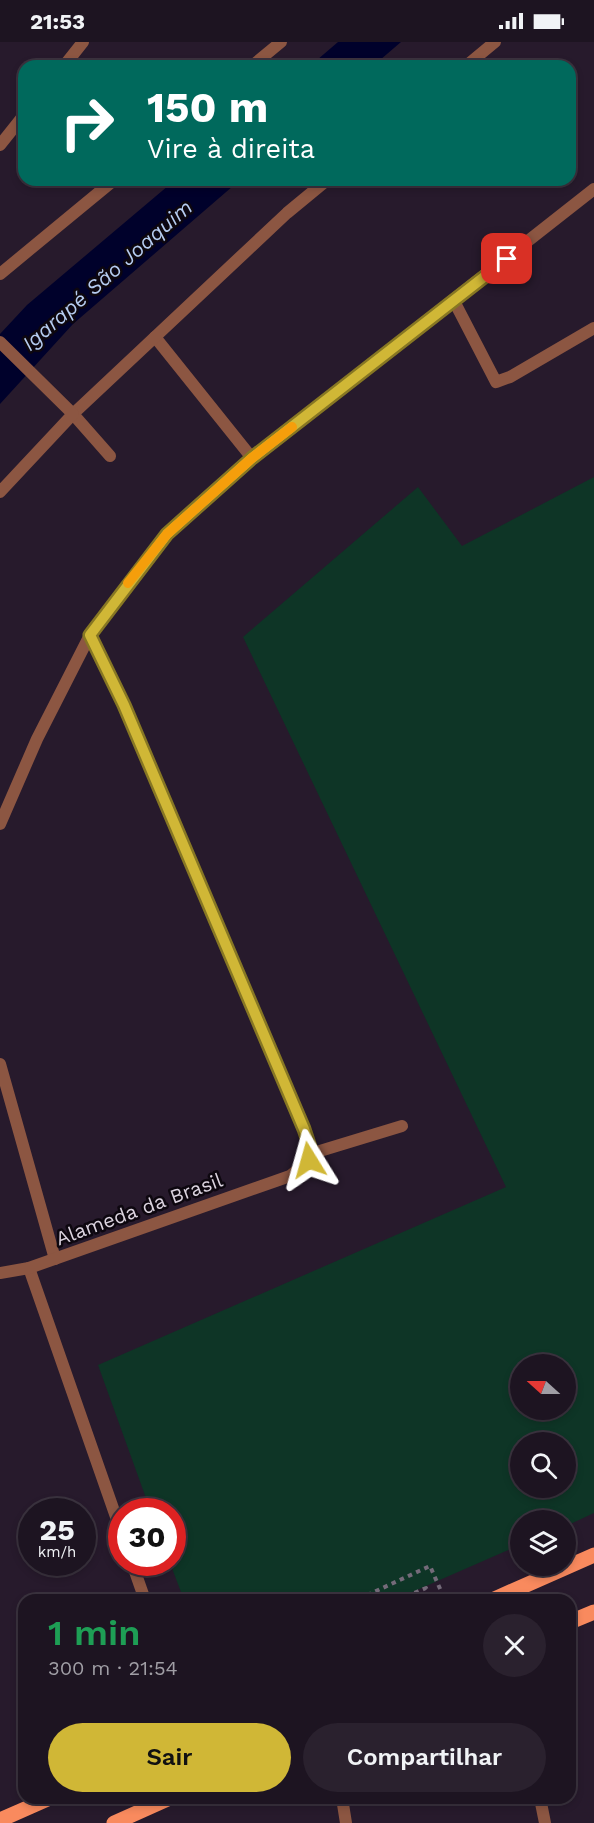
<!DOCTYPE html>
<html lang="pt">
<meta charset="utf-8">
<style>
body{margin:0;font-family:"Work Sans",sans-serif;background:#2a212e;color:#f1f3f6;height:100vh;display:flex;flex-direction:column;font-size:22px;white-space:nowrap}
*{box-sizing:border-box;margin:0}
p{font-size:20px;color:#a09ea5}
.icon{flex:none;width:33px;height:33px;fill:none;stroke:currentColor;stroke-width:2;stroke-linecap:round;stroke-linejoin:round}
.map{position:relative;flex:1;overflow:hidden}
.drawer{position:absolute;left:18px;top:1552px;width:558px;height:210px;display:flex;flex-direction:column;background:#1d1421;border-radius:18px;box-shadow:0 3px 9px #0003,0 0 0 2px #3b333f}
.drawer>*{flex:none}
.hud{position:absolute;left:18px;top:18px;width:558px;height:126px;border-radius:18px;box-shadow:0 3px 9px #0003,0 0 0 2px #3b333f;background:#00695c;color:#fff;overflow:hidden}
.needle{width:39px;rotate:291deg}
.controls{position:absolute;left:510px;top:1312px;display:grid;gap:12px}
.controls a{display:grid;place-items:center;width:66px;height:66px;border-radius:50%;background:#1d1421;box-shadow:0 3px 9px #0003,0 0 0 2px #3b333f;font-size:30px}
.speed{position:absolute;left:18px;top:1456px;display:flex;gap:12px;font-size:30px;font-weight:700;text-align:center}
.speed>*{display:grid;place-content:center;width:78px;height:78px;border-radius:50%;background:#1d1421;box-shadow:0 3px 9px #0003,0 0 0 2px #3b333f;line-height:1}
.speed small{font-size:15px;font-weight:400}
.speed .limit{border:9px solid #d22;background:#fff;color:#111}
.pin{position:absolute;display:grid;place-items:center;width:51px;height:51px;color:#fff;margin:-26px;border-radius:12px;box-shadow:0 3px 9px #0006}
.me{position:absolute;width:66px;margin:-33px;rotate:352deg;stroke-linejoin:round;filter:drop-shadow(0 0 4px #0008)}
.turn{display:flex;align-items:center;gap:21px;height:126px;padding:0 30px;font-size:27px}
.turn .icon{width:78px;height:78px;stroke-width:2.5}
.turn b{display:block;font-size:42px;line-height:51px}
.round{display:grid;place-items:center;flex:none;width:63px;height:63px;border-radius:32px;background:#2a212e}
.summary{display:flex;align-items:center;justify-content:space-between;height:102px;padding:0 30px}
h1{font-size:36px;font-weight:600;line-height:45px;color:#1e9e55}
.action{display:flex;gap:12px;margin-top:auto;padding:12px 30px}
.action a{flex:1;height:69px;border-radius:36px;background:#d0b736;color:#111;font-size:24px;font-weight:600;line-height:69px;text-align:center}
.action a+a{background:#2a212e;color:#f1f3f6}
.status{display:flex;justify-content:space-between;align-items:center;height:42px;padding:0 30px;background:#1d1421;direction:ltr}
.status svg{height:16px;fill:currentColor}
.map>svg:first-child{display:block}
</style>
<div class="status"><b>21:53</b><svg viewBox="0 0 49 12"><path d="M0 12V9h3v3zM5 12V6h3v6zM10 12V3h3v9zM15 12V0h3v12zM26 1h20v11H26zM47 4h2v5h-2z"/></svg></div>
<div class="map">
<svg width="594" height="1781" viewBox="0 0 594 1781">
<rect width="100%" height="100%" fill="#271a2c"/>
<path fill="#0e3526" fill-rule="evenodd" d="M594,435V1471L566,1484V1479H520V1503L394,1558H184L170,1521H172V1470H151L98,1323L506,1145L243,595L418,445L462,504ZM520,1323H566V1368H520ZM520,1401H566V1446H520Z"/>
<g fill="#00012b">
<path d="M338,0H401L373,24H310Z"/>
<path d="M175,138H240L73,282L0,362V292L27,263Z"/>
</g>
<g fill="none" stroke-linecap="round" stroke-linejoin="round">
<g stroke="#746a79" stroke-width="4" stroke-dasharray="4.5 4.5" stroke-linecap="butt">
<path d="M362,1558L361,1556L430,1524L445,1558"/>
<path d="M398,1558L426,1546L431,1558"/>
</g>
<g stroke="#8c5642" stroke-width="12">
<path d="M64,24L83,0"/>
<path d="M466,24L495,0"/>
<path d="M0,103L24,73"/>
<path d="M454,259L496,340L510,335L594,286"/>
<path d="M155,295L252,416"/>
<path d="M110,414L73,372L287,171L327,138"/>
<path d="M0,782L37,697L90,593L167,492L252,416L594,147"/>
<path d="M0,1022L55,1217"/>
<path d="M310,1112L402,1084"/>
<path d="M29,1226L122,1492"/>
<path d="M0,1231L29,1226L290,1134L305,1122L310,1112L304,1087L124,663L90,593"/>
<path d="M132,1521L145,1558"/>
<path d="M342,1756L346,1781"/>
<path d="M540,1756L545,1781"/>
</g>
<g stroke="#8c5642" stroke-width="12">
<path d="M252,24L281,0"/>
<path d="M0,232L114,138"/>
<path d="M0,300L73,372L0,450"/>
</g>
<g stroke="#f98a5e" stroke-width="15">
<path d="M492,1558L594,1513"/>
<path d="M570,1580L594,1570"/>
<path d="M0,1778L50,1756"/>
<path d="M114,1781L170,1756"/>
</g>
</g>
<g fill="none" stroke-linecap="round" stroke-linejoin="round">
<defs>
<path id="route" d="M309,1118L311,1108L304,1087L124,663L90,593L167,492L252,416L507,217"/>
</defs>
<use href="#route" stroke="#877723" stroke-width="15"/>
<use href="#route" stroke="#d0b736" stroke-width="10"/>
<path stroke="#f59e0b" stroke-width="10" d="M128,541L167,492L252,416L292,385"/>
</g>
<g text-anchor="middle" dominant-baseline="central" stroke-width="5" stroke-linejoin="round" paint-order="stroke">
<g font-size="20" fill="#dbd3df" stroke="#0d070f">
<text transform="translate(139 1167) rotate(-20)">Alameda da Brasil</text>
</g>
<g font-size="21" font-style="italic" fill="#b6ccf1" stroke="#0d070f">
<text transform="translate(107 233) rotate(-41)">Igarapé São Joaquim</text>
</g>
</g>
</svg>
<div class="controls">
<a><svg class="needle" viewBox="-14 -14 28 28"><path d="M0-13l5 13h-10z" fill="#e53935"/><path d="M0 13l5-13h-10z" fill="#a09ea5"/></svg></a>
<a><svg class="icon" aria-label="search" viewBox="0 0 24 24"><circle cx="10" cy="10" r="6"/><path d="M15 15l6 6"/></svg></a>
<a><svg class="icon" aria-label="layers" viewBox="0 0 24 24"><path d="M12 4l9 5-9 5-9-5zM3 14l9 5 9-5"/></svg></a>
</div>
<div class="speed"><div>25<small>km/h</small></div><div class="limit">30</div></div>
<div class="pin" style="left:507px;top:217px;background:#d93025"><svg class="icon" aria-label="arrive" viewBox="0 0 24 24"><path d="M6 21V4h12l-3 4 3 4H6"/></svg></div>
<svg class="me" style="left:309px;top:1118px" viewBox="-20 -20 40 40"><path d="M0-17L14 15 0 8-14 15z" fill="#d0b736" stroke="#fff" stroke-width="4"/></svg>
<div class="hud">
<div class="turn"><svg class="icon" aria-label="right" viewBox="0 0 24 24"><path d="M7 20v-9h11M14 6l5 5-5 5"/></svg><div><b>150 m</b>Vire à direita</div></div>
</div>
<section class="drawer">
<div class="summary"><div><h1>1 min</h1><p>300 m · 21:54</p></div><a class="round"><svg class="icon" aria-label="close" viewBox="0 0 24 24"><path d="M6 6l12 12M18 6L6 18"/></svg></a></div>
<div class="action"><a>Sair</a><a>Compartilhar</a></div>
</section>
</div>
